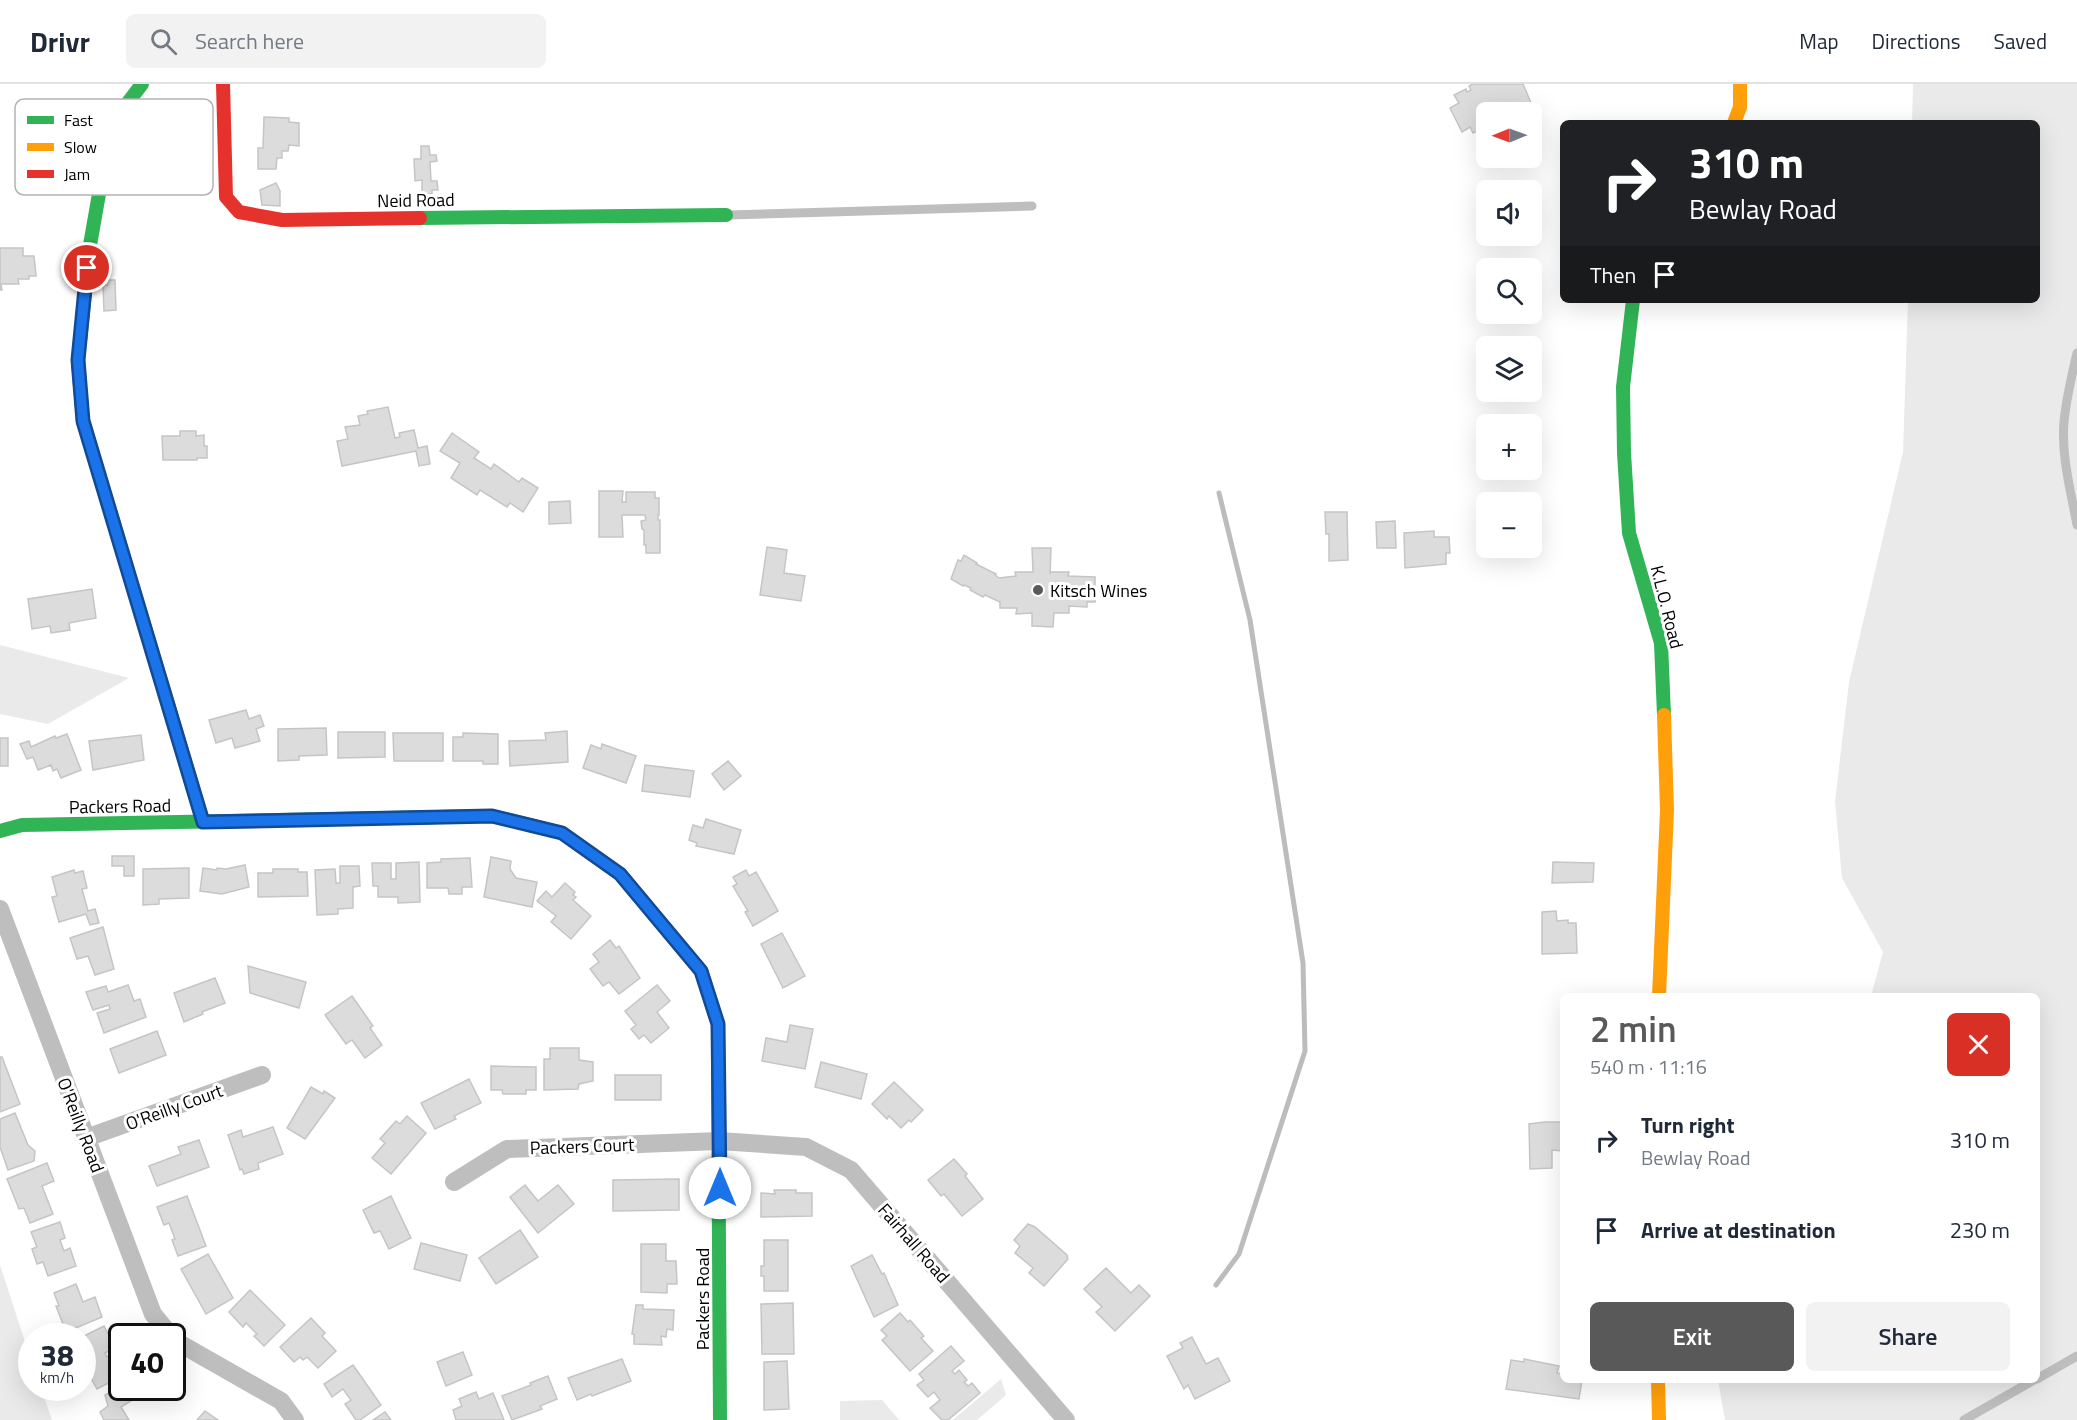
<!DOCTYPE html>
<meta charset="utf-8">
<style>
body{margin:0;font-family:"Titillium Web",sans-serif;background:#f2f2f3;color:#1f2937;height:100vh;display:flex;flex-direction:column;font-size:22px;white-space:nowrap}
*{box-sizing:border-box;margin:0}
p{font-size:20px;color:#747a83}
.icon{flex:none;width:33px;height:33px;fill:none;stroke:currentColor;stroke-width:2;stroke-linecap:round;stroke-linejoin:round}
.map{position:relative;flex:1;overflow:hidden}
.details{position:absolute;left:1560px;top:909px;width:480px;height:390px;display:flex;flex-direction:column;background:#fff;border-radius:9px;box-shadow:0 6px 24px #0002}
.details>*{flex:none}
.banner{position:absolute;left:1560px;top:36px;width:480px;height:183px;border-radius:9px;box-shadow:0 6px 24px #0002;background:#202124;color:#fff;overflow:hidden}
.needle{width:39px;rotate:269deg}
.buttons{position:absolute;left:1476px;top:18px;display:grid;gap:12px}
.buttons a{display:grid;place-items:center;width:66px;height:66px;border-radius:9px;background:#fff;box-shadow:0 6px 24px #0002;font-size:30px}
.speed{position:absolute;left:18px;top:1239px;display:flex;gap:12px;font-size:30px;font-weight:700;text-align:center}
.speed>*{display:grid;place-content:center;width:78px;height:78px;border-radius:50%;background:#fff;box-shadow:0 6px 24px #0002;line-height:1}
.speed small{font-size:15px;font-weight:400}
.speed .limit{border:3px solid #111;border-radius:9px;background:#fff;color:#111}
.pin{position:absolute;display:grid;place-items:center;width:51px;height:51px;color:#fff;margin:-26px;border:3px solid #fff;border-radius:50%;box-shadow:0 2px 6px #0007}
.me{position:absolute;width:66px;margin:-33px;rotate:0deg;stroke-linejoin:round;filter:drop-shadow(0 0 4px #0008)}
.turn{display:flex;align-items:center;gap:21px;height:126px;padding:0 30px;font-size:27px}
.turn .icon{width:78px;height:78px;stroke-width:2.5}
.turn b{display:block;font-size:42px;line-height:51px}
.then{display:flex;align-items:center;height:57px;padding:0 30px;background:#0003;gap:12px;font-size:22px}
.round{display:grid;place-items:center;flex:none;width:63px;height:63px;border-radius:9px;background:#f2f2f3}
.headline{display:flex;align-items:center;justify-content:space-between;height:102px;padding:0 30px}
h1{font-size:36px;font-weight:600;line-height:45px;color:#595959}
.cta{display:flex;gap:12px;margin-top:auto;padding:12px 30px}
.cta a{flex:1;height:69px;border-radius:9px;background:#595959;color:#fff;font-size:24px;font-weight:600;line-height:69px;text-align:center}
.cta a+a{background:#f2f2f3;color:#1f2937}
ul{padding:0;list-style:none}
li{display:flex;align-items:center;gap:18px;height:90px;padding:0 30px}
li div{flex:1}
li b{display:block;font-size:22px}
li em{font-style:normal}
header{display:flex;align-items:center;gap:36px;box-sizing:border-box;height:84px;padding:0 30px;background:#fff;border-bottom:2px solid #e0e1e3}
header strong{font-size:28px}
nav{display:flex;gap:33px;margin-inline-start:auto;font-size:21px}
.search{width:420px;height:54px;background:#f2f2f3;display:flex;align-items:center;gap:15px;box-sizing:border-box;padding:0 21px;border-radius:9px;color:#747a83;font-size:22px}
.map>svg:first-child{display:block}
</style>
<header>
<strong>Drivr</strong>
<div class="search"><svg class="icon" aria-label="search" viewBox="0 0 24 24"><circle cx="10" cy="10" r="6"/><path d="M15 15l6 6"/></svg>Search here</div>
<nav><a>Map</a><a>Directions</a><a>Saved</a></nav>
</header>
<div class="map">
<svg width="2077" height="1336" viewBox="0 0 2077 1336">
<rect width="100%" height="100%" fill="#fff"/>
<g fill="#eaeaea">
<path d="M1913,0H2077V1336H1725L1718,1296H2037V912H1871L1883,868L1842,794L1835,718L1849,598L1903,368L1908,216H2037V39H1912Z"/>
<path d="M0,561L129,594L48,640L0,630Z"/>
<path d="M0,1181L31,1276L32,1304H41L52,1336H0Z"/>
<path d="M1001,1295L1006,1311L977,1336H953Z"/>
<path d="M882,1316L899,1336H840V1317Z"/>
</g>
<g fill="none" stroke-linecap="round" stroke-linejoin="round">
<path stroke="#bcbcbc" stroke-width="5" d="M1216,1201L1239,1170L1305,967L1303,879L1250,536L1219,409"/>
</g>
<g fill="#dcdcdc" stroke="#c5c5c5" stroke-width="1.5">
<path d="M1473,0H1523L1531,19L1517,26L1518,28H1486V46L1484,43L1473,49L1470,43L1462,48L1450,24L1459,19L1454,11L1466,5L1467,8L1471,6L1469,2Z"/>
<path d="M264,33L289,34V38L299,39V62L289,61L288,67H282V74H277L276,85H258V64H263Z"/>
<path d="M421,62H429L430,71H436L437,77L430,78L431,97H437L438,106H432V110H422V96L415,97L414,75H421Z"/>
<path d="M276,99L280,107V122L262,121L260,106Z"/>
<path d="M0,164H23V172H34L36,192H29V195H18L19,200H1L2,206H0Z"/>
<path d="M108,196H115L116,226L104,227L103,201H108Z"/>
<path d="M388,323L395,354L400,353L399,349L414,346L418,364L427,362L430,380L419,382L416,367L342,382L337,357L348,355L345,343L360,341L358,332L368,330L367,327Z"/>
<path d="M180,347H196V352L204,351V362H207V374H197V376H163L162,352H180Z"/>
<path d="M452,349L479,368L474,374L491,385L494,380L519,398L522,394L538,404L523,428L510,419L507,423L480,406L477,411L451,394L460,379L440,367Z"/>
<path d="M599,407H623L622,418H626V408H655V414H659V431H658V436H660V469H646V461H644V446L642,445L641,437L646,436L645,431H622L623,453H599Z"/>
<path d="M570,417L571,439L549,440V418Z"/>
<path d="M1325,428H1347L1348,476L1329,477V450H1326Z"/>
<path d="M1395,437L1396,464H1377L1376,438Z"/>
<path d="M1434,447V453H1449L1450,469H1446V480L1405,484L1404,449Z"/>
<path d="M767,463L787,466L784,489L805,492L801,517L760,511Z"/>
<path d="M1032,464H1051L1050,490L1051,488H1069L1068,492L1095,493V518H1087V523L1069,522V529H1054L1053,543L1032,542V529L1016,530L1017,524H1000V518L985,511L983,513L970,506L971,504L964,501L963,502L951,495L958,476L961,477L964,471L977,479L976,480L996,490L995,491L999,494L1016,492L1015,488H1033Z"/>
<path d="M92,505L96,534L69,539L70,546L51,549L50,542L32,545L28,515Z"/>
<path d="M246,626L249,635L260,631L264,642L256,645L260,657L235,664L232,654L216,659L209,636Z"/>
<path d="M326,644L327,671L299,672V676L278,677V645Z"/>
<path d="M567,647L568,678L510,682L509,657L546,656L545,649Z"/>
<path d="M338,648H385V673L338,674Z"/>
<path d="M393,649H443V677H394Z"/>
<path d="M463,649L498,650V680H483V677H453V653H463Z"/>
<path d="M67,650L81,686L61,694L57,685L53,687L51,681L38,686L33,673L27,675L20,660L29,657L31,663L55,652L56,654Z"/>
<path d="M141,651L144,676L93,686L89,657Z"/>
<rect x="0" y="654" width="8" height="28"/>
<path d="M602,660L636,672L626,699L583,684L591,661L601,665Z"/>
<path d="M728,677L741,692L724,706L712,690Z"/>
<path d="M645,681L694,687L690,713L642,707Z"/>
<path d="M706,735L741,746L734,770L696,762L697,759L689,756L693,741L703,744Z"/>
<path d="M112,772H134V792H124V782H112Z"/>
<path d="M491,773L511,777L510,785L516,794L537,798L532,823L484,813Z"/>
<path d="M470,774L472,803H462V810H449L448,804H427V779L441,778V775Z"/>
<path d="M419,778L420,818L398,819V813H378V802H373L372,779H391V795H396V779Z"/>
<path d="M1553,778L1594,779L1593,798L1552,799Z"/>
<path d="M245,781L249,803L222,810L200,807L203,784L217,786V784L226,785Z"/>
<path d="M340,782H359L360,802L353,803V824L338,825V830L317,831L315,786L335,785L336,799H340Z"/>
<path d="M189,784V814L159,815V820L143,821V785Z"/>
<path d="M273,785H298V788H307L308,812L258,813V789H273Z"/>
<path d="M74,786L75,789L83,787L87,804L82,805L88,827L95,825L99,839L90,841L86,830L59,838L52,813L57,812L52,793Z"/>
<path d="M746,786L749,792L756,788L778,827L753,842L745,828L748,827L733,802L737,800L733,793Z"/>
<path d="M565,799L575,808L573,811L576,813L573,816L591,832L571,855L551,838L556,832L537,817L546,807L552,813Z"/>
<path d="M1556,827L1557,837L1568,836V839H1576L1577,869L1542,870V828Z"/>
<path d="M103,843L114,885L95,891L88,872L77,875L70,854Z"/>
<path d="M782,849L805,892L783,904L761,860Z"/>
<path d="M610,856L616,864L619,862L640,894L619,910L609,898L603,902L590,885L599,878L593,870Z"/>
<path d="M248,882L306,898L299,924L250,909Z"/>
<path d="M215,894L225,919L202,928L203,930L184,938L174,909Z"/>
<path d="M128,901L134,917L140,915L146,933L104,949L97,929L110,925L109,921L93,926L86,908L106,902L108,908Z"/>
<path d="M657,901L670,917L657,928L669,944L651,959L644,951L639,955L631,945L636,941L625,927Z"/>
<path d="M352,912L373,942L370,944L382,961L365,974L352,956L346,960L325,931Z"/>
<path d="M790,941L813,945L805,985L762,977L766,954L787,958Z"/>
<path d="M157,947L166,971L119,989L110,965Z"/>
<path d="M550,964H579V976L593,978V997L579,1000L578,1005L544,1006V975H550Z"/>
<path d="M0,973H2L20,1020L0,1028Z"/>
<path d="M821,978L867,990L861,1015L815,1003Z"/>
<path d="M491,982L536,983V1006H526V1010H503L502,1006H491Z"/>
<rect x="615" y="991" width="46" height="25"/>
<path d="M469,995L481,1019L454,1032L456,1035L435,1045L421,1019Z"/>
<path d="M894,998L923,1026L911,1038L909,1036L901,1044L889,1032L887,1035L872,1020Z"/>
<path d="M311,1003L323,1010L324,1007L335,1014L305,1055L287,1044Z"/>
<path d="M15,1029L28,1061L35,1067L34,1077L8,1086L0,1063V1035Z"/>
<path d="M407,1032L426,1049L391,1090L372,1074L385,1059L380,1055L396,1037L400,1040Z"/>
<path d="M1545,1038H1563V1067L1552,1066V1084L1530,1085L1529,1040Z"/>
<path d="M273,1043L283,1070L258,1079L259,1085L244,1090L242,1085L240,1086L228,1051L241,1046L243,1053Z"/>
<path d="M199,1056L209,1083L157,1102L149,1082L181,1070L178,1063Z"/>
<path d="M954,1075L967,1090L965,1092L983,1115L962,1132L944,1110L941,1112L928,1096Z"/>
<path d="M47,1079L54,1097L42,1102L53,1130L30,1139L24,1124L19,1125L7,1095Z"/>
<path d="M679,1095V1126L613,1127V1096Z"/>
<path d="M525,1101L538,1117L558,1101L574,1120L538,1149L510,1113Z"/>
<path d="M774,1106H796V1109H812V1132L761,1133V1109L775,1110Z"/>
<path d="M187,1112L206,1162L178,1172L172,1156L175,1155L169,1139L164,1141L157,1123Z"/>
<path d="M391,1112L411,1154L389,1165L380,1147L374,1149L363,1126Z"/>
<path d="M60,1138L65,1154L60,1156L64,1167L70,1164L76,1182L48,1192L43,1178L37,1180L32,1165L37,1163L31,1148Z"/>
<path d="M1028,1140L1035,1143L1067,1171L1068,1175L1044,1202L1029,1189L1033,1184L1015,1169L1020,1162L1014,1156Z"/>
<path d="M520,1146L538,1173L496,1200L479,1174Z"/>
<path d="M764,1156H788V1207H764V1192H761V1182H764Z"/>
<path d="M421,1159L467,1171L460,1197L414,1185Z"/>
<path d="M641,1160H666V1177H676L677,1200H667V1209L641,1208Z"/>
<path d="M208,1170L233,1214L206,1230L181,1185Z"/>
<path d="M872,1171L882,1190L884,1189L898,1221L874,1233L851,1182Z"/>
<path d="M1106,1184L1131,1209L1139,1201L1150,1212L1115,1247L1096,1228L1102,1223L1084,1205Z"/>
<path d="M76,1200L83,1218L95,1213L102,1233L66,1248L56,1222H59L54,1209Z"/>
<path d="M250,1206L285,1241L264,1262L254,1252L257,1250L246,1239L243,1243L229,1228Z"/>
<path d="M793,1219L794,1270H762L761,1220Z"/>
<path d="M636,1221H643V1225L674,1226L673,1246L667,1245L666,1253L661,1252L662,1261L634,1260V1250H632Z"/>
<path d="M900,1229L908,1238L910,1236L924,1252L921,1254L933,1267L910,1287L882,1256L887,1252L881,1246Z"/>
<path d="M311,1234L325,1249L322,1252L336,1267L318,1284L307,1273L303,1276L300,1273L294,1278L280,1263Z"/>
<path d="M104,1242L115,1263L105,1269L107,1273L117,1267L122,1277V1292L97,1305L82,1278V1253Z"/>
<path d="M1192,1253L1206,1280L1218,1274L1230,1297L1195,1315L1188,1301L1184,1305L1167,1272L1183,1264L1180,1259Z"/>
<path d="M951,1262L964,1277L952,1287L955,1290L959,1286L967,1296L964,1298L968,1302L972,1299L980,1309L948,1336H942L930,1324L940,1316L934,1308L928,1313L917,1301L924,1296L919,1290Z"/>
<path d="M463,1268L472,1291L446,1302L437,1278Z"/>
<path d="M622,1275L631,1297L592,1312L591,1310L577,1316L568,1294Z"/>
<path d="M1524,1275L1559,1282L1557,1289L1563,1290V1296H1582L1579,1315L1506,1305L1511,1276L1524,1278Z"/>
<path d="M787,1277L789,1325L764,1326V1278Z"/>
<path d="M353,1281L381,1321L360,1336H356L345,1320L351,1316L343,1305L332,1313L324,1300Z"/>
<path d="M548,1292L557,1315L540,1322L542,1325L512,1336L502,1312L531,1301L530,1299Z"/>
<path d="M122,1301V1304H131L137,1313L121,1323L129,1336H104L100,1328L108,1322L105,1311Z"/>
<path d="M476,1308L479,1315L493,1309L504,1336H456L453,1326L462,1322L459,1315Z"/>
<path d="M205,1327L218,1336H197Z"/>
<path d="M385,1328L391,1336H373Z"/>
</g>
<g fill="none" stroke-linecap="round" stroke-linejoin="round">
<g stroke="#bebebe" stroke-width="9">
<path d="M729,131L1032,122"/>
<path d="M2077,269C2072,291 2066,315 2064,338C2061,372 2071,408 2077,441"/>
<path d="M2037,1295L2077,1272"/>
<path d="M1964,1336L2034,1296"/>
</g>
<g stroke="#bebebe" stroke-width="18">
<path d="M0,825L153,1230L171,1252"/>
<path d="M86,1054L262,991"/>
<path d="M454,1098L507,1065L719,1057L806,1063L851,1086L1066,1336"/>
<path d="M172,1255L281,1317L295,1336"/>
</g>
<g stroke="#30b455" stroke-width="14">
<path d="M420,134L726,131"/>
<path d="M1633,216L1623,303L1624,369L1629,449L1661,559L1664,631"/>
<path d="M80,302L78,276L90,161L109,53L123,25L142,0"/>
<path d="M0,747L22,741L492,732L530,741"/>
<path d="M718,990L720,1336"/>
</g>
<g stroke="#ff9f0a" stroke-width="14">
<path d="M1734,39L1740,23V0"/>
<path d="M80,302L83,337L167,617"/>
<path d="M1659,912L1667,726L1664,631"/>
<path d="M1658,1296L1659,1336"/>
</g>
<g stroke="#e5322d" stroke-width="14">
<path d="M223,0L226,113L239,128L282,136L420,134"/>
<path d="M167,617L203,738"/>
<path d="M530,741L562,749L620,790L701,887L718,940V990"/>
</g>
</g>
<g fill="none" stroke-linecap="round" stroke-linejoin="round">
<defs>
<path id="route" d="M87,184L78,276L83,337L203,738L492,732L562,749L620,790L701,887L718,940L720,1104"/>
</defs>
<use href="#route" stroke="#114b97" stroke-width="15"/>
<use href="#route" stroke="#1a73e8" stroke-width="10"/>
</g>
<circle fill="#595959" stroke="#fff" stroke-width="2" cx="1038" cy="506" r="6"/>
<g text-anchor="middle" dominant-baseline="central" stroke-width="6" stroke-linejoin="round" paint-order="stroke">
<g font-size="18" fill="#000" stroke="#fff">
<text transform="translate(416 116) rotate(-1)">Neid Road</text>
<text transform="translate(1667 523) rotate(76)">K.L.O. Road</text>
<text transform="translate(120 722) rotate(-1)">Packers Road</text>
<text transform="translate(174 1023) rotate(-20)">O'Reilly Court</text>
<text transform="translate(81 1041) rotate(69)">O'Reilly Road</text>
<text transform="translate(582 1062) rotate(-2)">Packers Court</text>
<text transform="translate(914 1159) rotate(49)">Fairhall Road</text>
<text transform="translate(702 1215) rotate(-90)">Packers Road</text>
</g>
<g font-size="18" fill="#000" stroke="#fff" text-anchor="start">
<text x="1050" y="506">Kitsch Wines</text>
</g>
</g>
<rect x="15" y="15" width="198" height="96" rx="9" fill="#fff" stroke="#b2b2b2" stroke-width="1.5"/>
<rect x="27" y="32" width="27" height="8" fill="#30b455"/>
<rect x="27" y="59" width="27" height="8" fill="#ff9f0a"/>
<rect x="27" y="86" width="27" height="8" fill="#e5322d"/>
<g font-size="16" fill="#000">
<text x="64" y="42">Fast</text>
<text x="64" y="69">Slow</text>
<text x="64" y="96">Jam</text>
</g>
</svg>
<div class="buttons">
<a><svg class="needle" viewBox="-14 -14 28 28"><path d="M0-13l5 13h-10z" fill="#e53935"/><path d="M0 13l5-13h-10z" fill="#747a83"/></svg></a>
<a><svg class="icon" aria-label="sound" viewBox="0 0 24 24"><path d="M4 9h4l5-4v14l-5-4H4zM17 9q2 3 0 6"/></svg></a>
<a><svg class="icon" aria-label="search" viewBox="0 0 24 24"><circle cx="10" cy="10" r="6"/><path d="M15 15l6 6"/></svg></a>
<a><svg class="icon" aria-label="layers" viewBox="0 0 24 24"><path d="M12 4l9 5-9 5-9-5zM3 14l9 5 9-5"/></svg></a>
<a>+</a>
<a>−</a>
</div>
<div class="speed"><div>38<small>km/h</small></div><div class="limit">40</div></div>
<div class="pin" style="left:87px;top:184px;background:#d93025"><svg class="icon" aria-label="arrive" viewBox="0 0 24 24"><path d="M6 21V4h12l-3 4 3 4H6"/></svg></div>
<svg class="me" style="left:720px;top:1104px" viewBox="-20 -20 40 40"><circle r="19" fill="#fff"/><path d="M0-13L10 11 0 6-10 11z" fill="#1a73e8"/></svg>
<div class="banner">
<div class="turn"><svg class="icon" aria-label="right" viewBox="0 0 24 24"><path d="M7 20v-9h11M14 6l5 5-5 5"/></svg><div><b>310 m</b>Bewlay Road</div></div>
<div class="then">Then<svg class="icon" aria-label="arrive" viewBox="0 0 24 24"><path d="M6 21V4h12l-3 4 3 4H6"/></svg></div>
</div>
<section class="details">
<div class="headline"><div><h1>2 min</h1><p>540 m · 11:16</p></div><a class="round" style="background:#d93025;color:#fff"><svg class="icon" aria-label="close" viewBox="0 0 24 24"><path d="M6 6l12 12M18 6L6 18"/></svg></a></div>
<ul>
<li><svg class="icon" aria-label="right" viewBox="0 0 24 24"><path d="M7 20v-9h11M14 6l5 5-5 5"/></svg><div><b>Turn right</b><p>Bewlay Road</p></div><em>310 m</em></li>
<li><svg class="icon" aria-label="arrive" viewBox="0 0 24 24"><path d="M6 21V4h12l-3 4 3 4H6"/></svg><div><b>Arrive at destination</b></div><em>230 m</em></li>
</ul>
<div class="cta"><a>Exit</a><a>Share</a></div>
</section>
</div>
